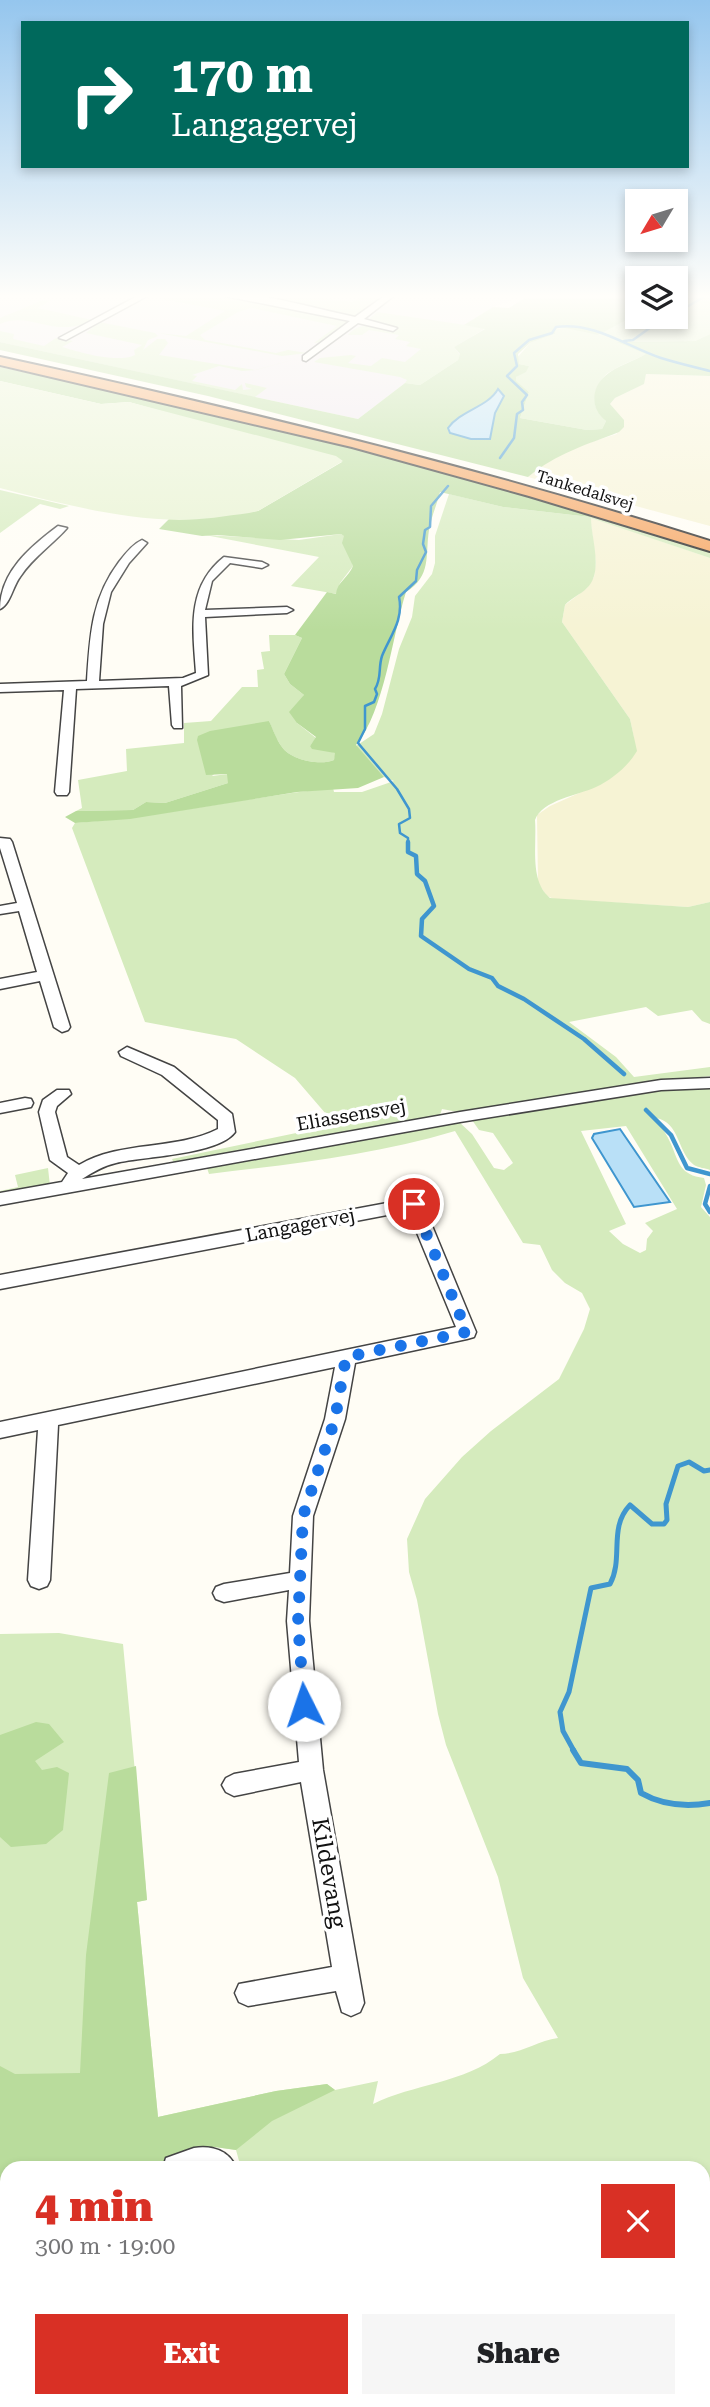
<!DOCTYPE html>
<meta charset="utf-8">
<style>
body{margin:0;font-family:"Roboto Serif",serif;background:#f6f6f6;color:#202124;height:100vh;display:flex;flex-direction:column;font-size:26px;white-space:nowrap}
*{box-sizing:border-box;margin:0}
p{font-size:23px;color:#757577}
.icon{flex:none;width:38px;height:38px;fill:none;stroke:currentColor;stroke-width:2;stroke-linecap:round;stroke-linejoin:round}
.map{position:relative;flex:1;overflow:hidden}
.panel{position:absolute;left:0px;top:2161px;width:710px;height:247px;display:flex;flex-direction:column;background:#fff;border-radius:21px 21px 0 0;box-shadow:0 4px 10px #0003}
.panel>*{flex:none}
.banner{position:absolute;left:21px;top:21px;width:668px;height:147px;border-radius:0px;box-shadow:0 4px 10px #0003;background:#00695c;color:#fff;overflow:hidden}
.needle{width:46px;rotate:232deg}
.controls{position:absolute;left:625px;top:189px;display:grid;gap:14px}
.controls a{display:grid;place-items:center;width:63px;height:63px;border-radius:0px;background:#fff;box-shadow:0 4px 10px #0003;font-size:35px}
.pin{position:absolute;display:grid;place-items:center;width:60px;height:60px;color:#fff;margin:-30px;border:4px solid #fff;border-radius:50%;box-shadow:0 2px 7px #0007}
.me{position:absolute;width:77px;margin:-38px;rotate:356deg;stroke-linejoin:round;filter:drop-shadow(0 0 5px #0008)}
.turn{display:flex;align-items:center;gap:24px;height:147px;padding:0 35px;font-size:32px}
.turn .icon{width:91px;height:91px;stroke-width:2.5}
.turn b{display:block;font-size:49px;line-height:60px}
.round{display:grid;place-items:center;flex:none;width:74px;height:74px;border-radius:0px;background:#f6f6f6}
.summary{display:flex;align-items:center;justify-content:space-between;height:119px;padding:0 35px}
h1{font-size:42px;font-weight:800;line-height:52px;color:#d93025}
.primary-button{display:flex;gap:14px;margin-top:auto;padding:14px 35px}
.primary-button a{flex:1;height:80px;border-radius:0px;background:#d93025;color:#fff;font-size:28px;font-weight:800;line-height:80px;text-align:center}
.primary-button a+a{background:#f6f6f6;color:#202124}
.map>svg:first-child{display:block}
</style>
<div class="map">
<svg width="710" height="2407" viewBox="0 0 710 2407">
<rect width="100%" height="100%" fill="#fffdf5"/>
<path fill="#eee6ef" d="M0,294H531L493,307L460,355L405,383L358,419L0,342Z"/>
<g fill="#f6f3d4">
<path d="M646,374L710,376V526L528,477L543,464L575,447L617,434L610,404L615,398L643,384Z"/>
<path d="M590,517L710,558V902L688,907L554,899L547,896L538,883L537,815L550,806L606,781L634,738L630,719L562,622L565,605L587,588L594,577L596,563Z"/>
</g>
<g fill="#d5ebbd" fill-rule="evenodd">
<path d="M151,294H206L252,300L349,322L323,342L314,343L337,326L252,308L238,312L200,335L205,340L276,353L288,350L307,353L282,356L158,333L186,336L225,311L152,297L141,299Z"/>
<path d="M234,294L282,296L317,294L313,297L353,302L363,294H388L361,316L352,317Z"/>
<path d="M676,294H710V334L695,341L619,342L647,354C637,359 609,369 603,378C591,392 592,410 606,421L602,429L587,430L520,418L529,392L515,381L516,377L529,366L519,364L517,358L530,343L555,334L556,329L568,327L599,335L626,306L637,301V317H676Z"/>
<path d="M43,300L49,301L38,308L92,320C56,340 30,310 0,324V318Z"/>
<path d="M377,312L486,328L454,347L460,355L458,360L420,385L405,383L407,380L400,377L314,362L320,358L351,355L356,356L348,363L371,366L382,358L405,362L421,349L406,346L410,342L395,339L399,335L369,330L362,335H348C359,321 376,326 393,328L368,320Z"/>
<path d="M99,322L155,333L158,336L148,340L143,350L157,339H165L168,343L159,355L255,370L296,359L256,370L242,371L219,366L192,375L197,376L192,381L235,390L242,384L243,390L252,389L246,387L245,383L267,388L255,397L0,342V331L14,334L13,339L44,346L56,338L73,341L62,347C76,351 116,364 135,355L134,350L142,345L86,333Z"/>
<path d="M0,490L69,506L60,509L40,504L0,533Z"/>
<path d="M449,494L503,507L590,517L592,515L710,552V558L591,518C591,538 604,572 587,588C580,595 571,598 565,605L562,622L630,719L637,751C628,766 613,779 596,787C579,795 542,800 535,820C537,845 529,881 550,898L688,907L710,902V1024L702,1021L692,1010L658,1016L646,1007L569,1022L616,1057L634,1077L710,1067V1076L624,1086L710,1087V1170C705,1168 699,1168 694,1165C677,1152 680,1122 656,1118C661,1126 667,1135 671,1144C679,1163 680,1175 704,1178L706,1185L701,1207L710,1217V2407H363L362,2401H704V2168H241L236,2150L215,2147L139,2168H7V2199L0,2200V1634L59,1633L123,1644L147,1900L137,1902L158,2117L276,2091L327,2084L335,2090L378,2081L373,2104C413,2084 465,2083 500,2054C520,2054 537,2041 558,2038L523,1978L498,1877L446,1745L438,1714L417,1600L409,1572L407,1539L425,1499L462,1457L491,1431L559,1379L584,1329L590,1309L582,1293L565,1283L552,1270L540,1245L523,1243L455,1131C375,1155 292,1164 209,1174L207,1168L458,1121L472,1134L494,1168L504,1170L513,1163L493,1133L479,1130L472,1120L524,1113L522,1102L458,1112L442,1109L440,1115L434,1117L175,1165L172,1159L301,1132L332,1121L295,1078L236,1039L145,1022L72,828L75,823C162,817 247,797 333,788L334,792H362L394,781L384,777L356,746L374,734L382,714L399,649L412,617L415,596L432,574L435,563V536ZM626,1126L677,1209L645,1223L653,1231L647,1239L646,1250L640,1253L623,1244L609,1231L626,1224L581,1131Z"/>
<path d="M341,534L345,536L353,566L340,583L337,594L291,586L319,557L205,535L299,540Z"/>
<path d="M269,635H295L302,638L284,674L290,684L304,695L297,723L316,738L310,746L336,753L334,760C320,766 291,760 282,747C276,739 273,730 269,721L212,776L228,774V783L165,803L146,802L133,810L76,811L82,808L78,780L127,771L126,749L184,743V723L211,721L242,687H258L257,670L264,669L261,652L270,651Z"/>
<path d="M48,1168L50,1186L0,1194V1191L18,1187L15,1175Z"/>
</g>
<g fill="#b9dc9c">
<path d="M531,294H637V301L626,306L630,318L598,335L561,327L556,329L555,334L530,343L518,354L519,364L529,366L526,372L516,377V381L529,392L520,418L587,430L602,429L606,421C591,410 590,389 605,376C616,366 634,361 646,354L617,342L695,341L710,334V376L646,374L644,384L615,398L610,404L624,420V427L619,432C586,445 557,453 528,477L208,396L0,350V342L358,419L405,383L420,385L458,360L460,354L454,347L485,329L464,325L493,307L509,308Z"/>
<path d="M0,367L267,425L393,458L592,515L590,517L503,507L440,492C437,504 431,518 429,530C425,555 432,576 406,592C392,636 385,710 356,745L384,777L358,788L297,792L130,819L75,823L65,817L76,811L133,810L146,802L165,803L228,783L227,774L206,775L197,740L198,736L210,731L269,721C273,729 276,739 282,747C291,760 320,766 334,760L335,753L312,749L310,746L316,737L297,723L289,712L304,695L290,684L284,674L302,638L295,635L327,592L336,594C337,582 349,577 353,566L342,543L344,536L341,534L280,540L217,535L202,536L159,529L169,519L258,511L342,462L129,402L101,404L0,381Z"/>
<path d="M36,1722L49,1724L64,1742L35,1761L42,1770L57,1767L69,1773L63,1830L46,1844L11,1847L0,1837V1735Z"/>
<path d="M136,1766L147,1900L137,1902L158,2117L276,2091L327,2084L335,2090L272,2121L236,2150L215,2147L139,2168H7V2199L0,2200V2066L15,2074L80,2073L86,1955L109,1773Z"/>
</g>
<path fill="#e6f2cf" d="M0,381L101,404L129,402L336,456L343,461L258,511L249,513C226,516 202,520 179,520C118,519 59,503 0,488Z"/>
<g fill="#b9e0f7" stroke="#3f96cf" stroke-width="2">
<path d="M498,389L504,396L495,413L490,439H471L450,433L448,428C461,410 488,407 498,389Z"/>
<path d="M620,1129L670,1202L634,1207L592,1138L594,1134Z"/>
</g>
<g fill="none" stroke-linecap="round" stroke-linejoin="round">
<g stroke="#3f96cf" stroke-width="2.5">
<path d="M676,313L709,294"/>
<path d="M624,341L633,340L665,317"/>
<path d="M500,458L514,438L517,414L523,410L522,402L527,395L507,376L517,366L514,353L529,340L552,333L556,327C593,321 628,347 661,358C677,363 694,367 710,371"/>
<path d="M408,844V838L400,833L399,824L410,818L409,809L397,789L358,743L365,729V706L374,702L377,694L375,689C382,678 378,668 382,656C390,636 404,620 399,597L416,581L417,570L426,552L423,544L425,530L430,527L431,506L448,486"/>
</g>
<g stroke="#3f96cf" stroke-width="4.5">
<path d="M408,842V852L416,856L417,874L425,881L434,906L422,919L421,936L469,969L492,978L498,986L524,999L584,1039L624,1074"/>
<path d="M646,1110L671,1135L687,1168L710,1174"/>
<path d="M710,1186L705,1204L710,1212"/>
</g>
<path stroke="#3f96cf" stroke-width="5" d="M574,1751L563,1731L560,1712L569,1692L591,1588L610,1584C624,1558 608,1528 630,1505L652,1524H664L667,1520L666,1504L678,1466L689,1462L704,1471L710,1470"/>
<path stroke="#3f96cf" stroke-width="6" d="M573,1750L581,1763L627,1769L638,1780L641,1793C662,1805 686,1807 710,1803"/>
<defs>
<g id="minor">
<path d="M141,294H151L66,340L59,338Z"/>
<path d="M215,294C260,291 311,308 355,317L387,294H396L364,319L397,328L393,331L358,323L306,361L303,360V356L350,321Z"/>
<path d="M58,526L67,528C52,545 33,557 20,577C13,586 10,605 0,609C0,572 30,547 58,526Z"/>
<path d="M142,540L147,543L129,563L111,592L103,624L99,681L183,678L196,673C193,630 186,587 224,557L262,562L268,565L262,568L230,563L212,581L205,610L287,607L293,610L287,613L205,617L208,675L181,686L182,728H174L172,725L169,686L76,689L69,792L67,795H57L55,792L64,690L0,692V684L87,681C90,637 91,599 119,562C125,554 133,544 142,540Z"/>
<path d="M0,838L10,839L12,842L70,1027L68,1030L62,1032L54,1027L40,981L0,989V979L37,972L19,911L0,914V906L17,903L0,848Z"/>
<path d="M127,1047L174,1067L232,1114L235,1132C218,1155 145,1156 116,1163C103,1166 93,1172 82,1179L460,1112L661,1080L710,1078V1088L661,1090L460,1122L0,1205V1193L62,1182L68,1173L50,1160L39,1112L43,1100L57,1090H69L71,1094L57,1106L55,1112L67,1157L79,1165C121,1140 175,1151 218,1129V1120L162,1075L121,1056L119,1052Z"/>
<path d="M25,1098L31,1099L33,1103L31,1107L0,1113V1103Z"/>
<path d="M414,1198L423,1204L476,1332L474,1337L467,1339L355,1363L345,1419L313,1516L309,1621L323,1770L364,2003L360,2012L351,2016L342,2012L336,1991L248,2006L239,2002L235,1993L239,1984L332,1967L301,1782L234,1796L226,1792L222,1785L226,1778L234,1774L299,1762L287,1621L289,1590L224,1602L216,1599L213,1593L216,1587L224,1584L290,1573L293,1516L325,1419L335,1367L58,1425L50,1580L47,1586L39,1589L31,1586L28,1580L38,1430L0,1438V1422L456,1327L408,1211L0,1289V1275Z"/>
<path d="M194,2148C212,2145 230,2151 236,2168H163L166,2158Z"/>
<path d="M18,2401H90L91,2407H61V2404L59,2407H15Z"/>
<path d="M245,2401H275L276,2407H246Z"/>
</g>
<path id="highway" d="M0,357C239,409 476,467 710,541V551L529,496L352,447L0,365Z"/>
</defs>
<use href="#minor" stroke="#444" stroke-width="3"/>
<use href="#highway" stroke="#222" stroke-width="4"/>
<use href="#minor" fill="#fff" fill-rule="evenodd"/>
<use href="#highway" fill="#f5a25d" fill-rule="evenodd"/>
</g>
<linearGradient id="sky" x2="0" y2="1"><stop stop-color="#95c6ee"/><stop offset="0.47" stop-color="#fffefa"/><stop offset="1" stop-color="#fffefa" stop-opacity="0"/></linearGradient>
<rect width="710" height="631" fill="url(#sky)"/>
<g fill="none" stroke-linecap="round" stroke-linejoin="round">
<path stroke="#1a73e8" stroke-width="12" stroke-dasharray="0 21.6" d="M304,1705L298,1622L303,1516L335,1419L346,1357L467,1332L414,1204"/>
</g>
<g text-anchor="middle" dominant-baseline="central" stroke-width="7" stroke-linejoin="round" paint-order="stroke">
<g font-size="16" fill="#111" stroke="#fff">
<text transform="translate(585 490) rotate(17)">Tankedalsvej</text>
</g>
<g font-size="19" fill="#111" stroke="#fff">
<text transform="translate(351 1115) rotate(-10)">Eliassensvej</text>
<text transform="translate(300 1225) rotate(-11)">Langagervej</text>
</g>
<g font-size="23" fill="#111" stroke="#fff">
<text transform="translate(329 1873) rotate(80)">Kildevang</text>
</g>
</g>
</svg>
<div class="controls">
<a><svg class="needle" viewBox="-14 -14 28 28"><path d="M0-13l5 13h-10z" fill="#e53935"/><path d="M0 13l5-13h-10z" fill="#757577"/></svg></a>
<a><svg class="icon" aria-label="layers" viewBox="0 0 24 24"><path d="M12 4l9 5-9 5-9-5zM3 14l9 5 9-5"/></svg></a>
</div>
<div class="pin" style="left:414px;top:1204px;background:#d93025"><svg class="icon" aria-label="arrive" viewBox="0 0 24 24"><path d="M6 21V4h12l-3 4 3 4H6"/></svg></div>
<svg class="me" style="left:304px;top:1705px" viewBox="-20 -20 40 40"><circle r="19" fill="#fff"/><path d="M0-13L10 11 0 6-10 11z" fill="#1a73e8"/></svg>
<div class="banner">
<div class="turn"><svg class="icon" aria-label="right" viewBox="0 0 24 24"><path d="M7 20v-9h11M14 6l5 5-5 5"/></svg><div><b>170 m</b>Langagervej</div></div>
</div>
<section class="panel">
<div class="summary"><div><h1>4 min</h1><p>300 m · 19:00</p></div><a class="round" style="background:#d93025;color:#fff"><svg class="icon" aria-label="close" viewBox="0 0 24 24"><path d="M6 6l12 12M18 6L6 18"/></svg></a></div>
<div class="primary-button"><a>Exit</a><a>Share</a></div>
</section>
</div>
